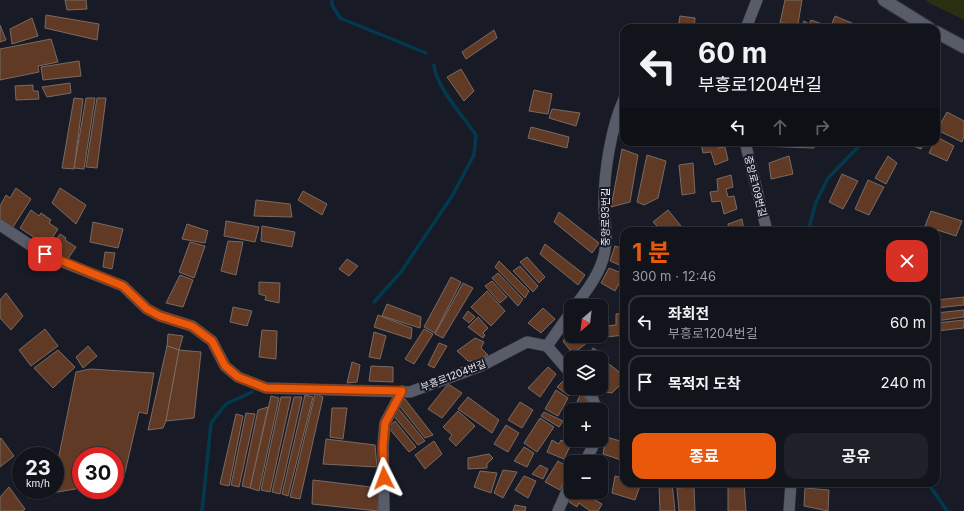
<!DOCTYPE html>
<html lang="ko">
<meta charset="utf-8">
<style>
body{margin:0;font-family:Inter,"Noto Sans KR",sans-serif;background:#1f2129;color:#f1f3f6;height:100vh;display:flex;flex-direction:column;font-size:15px;white-space:nowrap}
*{box-sizing:border-box;margin:0}
p{font-size:13px;color:#9c9ea3}
.icon{flex:none;width:22px;height:22px;fill:none;stroke:currentColor;stroke-width:2;stroke-linecap:round;stroke-linejoin:round}
.map{position:relative;flex:1;overflow:hidden}
.drawer{position:absolute;left:620px;top:227px;width:320px;height:260px;display:flex;flex-direction:column;background:#12141c;border-radius:12px;box-shadow:0 1px 3px #0004,0 0 0 1px #31333b}
.drawer>*{flex:none}
.banner{position:absolute;left:620px;top:24px;width:320px;height:122px;border-radius:12px;box-shadow:0 1px 3px #0004,0 0 0 1px #31333b;background:#12141c;color:#f1f3f6;overflow:hidden}
.needle{width:26px;rotate:208deg}
.tools{position:absolute;left:564px;top:299px;display:grid;gap:8px}
.tools a{display:grid;place-items:center;width:44px;height:44px;border-radius:8px;background:#12141c;box-shadow:0 1px 3px #0004,0 0 0 1px #31333b;font-size:20px}
.speed{position:absolute;left:12px;top:447px;display:flex;gap:8px;font-size:20px;font-weight:700;text-align:center}
.speed>*{display:grid;place-content:center;width:52px;height:52px;border-radius:50%;background:#12141c;box-shadow:0 1px 3px #0004,0 0 0 1px #31333b;line-height:1}
.speed small{font-size:10px;font-weight:400}
.speed .limit{border:6px solid #d22;background:#fff;color:#111}
.pin{position:absolute;display:grid;place-items:center;width:34px;height:34px;color:#fff;margin:-17px;border-radius:8px;box-shadow:0 2px 6px #0006}
.me{position:absolute;width:44px;margin:-22px;rotate:357deg;stroke-linejoin:round;filter:drop-shadow(0 0 3px #0008)}
.turn{display:flex;align-items:center;gap:14px;height:84px;padding:0 12px;font-size:18px}
.turn .icon{width:52px;height:52px;stroke-width:2.5}
.turn b{display:block;font-size:28px;line-height:34px}
.lanes{display:flex;align-items:center;height:38px;padding:0 12px;background:#0003;justify-content:center;gap:20px;direction:ltr}
.lanes .off{opacity:.35}
.round{display:grid;place-items:center;flex:none;width:42px;height:42px;border-radius:12px;background:#1f2129}
.overview{display:flex;align-items:center;justify-content:space-between;height:68px;padding:0 12px}
h1{font-size:24px;font-weight:700;line-height:30px;color:#ea580c}
.action{display:flex;gap:8px;margin-top:auto;padding:8px 12px}
.action a{flex:1;height:46px;border-radius:12px;background:#ea580c;color:#fff;font-size:16px;font-weight:700;line-height:46px;text-align:center}
.action a+a{background:#1f2129;color:#f1f3f6}
ul{padding:0;list-style:none}
li{display:flex;align-items:center;gap:12px;height:54px;margin:0 8px 6px;padding:0 4px;border:2px solid #31333b;border-radius:12px}
li div{flex:1}
li b{display:block;font-size:15px}
li em{font-style:normal}
.map>svg:first-child{display:block}
</style>
<div class="map">
<svg width="964" height="511" viewBox="0 0 964 511">
<rect width="100%" height="100%" fill="#181b26"/>
<path fill="#2a2f12" d="M926,0H964V20L929,3Z"/>
<g fill="none" stroke-linecap="round" stroke-linejoin="round">
<g stroke="#02394e" stroke-width="3.5">
<path d="M332,0V5L340,18L426,53"/>
<path d="M808,231L816,202L828,178L863,142"/>
<path d="M374,302L401,272L452,196L474,155L476,135C463,116 436,87 434,65"/>
<path d="M928,483L947,511"/>
<path d="M202,511L211,423L226,404L252,392"/>
</g>
</g>
<g fill="#613a25" stroke="#796a62">
<path d="M65,0H86L87,9L67,10Z"/>
<path d="M785,0H802L798,24L780,23Z"/>
<path d="M46,15L99,24L97,40L45,28Z"/>
<path d="M680,16L695,18L694,28H678Z"/>
<path d="M835,16L859,26L858,28H830Z"/>
<path d="M32,18L38,36L12,44L10,29Z"/>
<path d="M811,20L828,26L827,28H801L804,21L809,24Z"/>
<path d="M0,25L6,40L0,42Z"/>
<path d="M494,30L497,38L466,59L462,52Z"/>
<path d="M51,39L58,62L38,66L39,72L0,80V49Z"/>
<path d="M79,61L81,76L43,80L41,67Z"/>
<path d="M461,69L474,91L464,101L447,77Z"/>
<path d="M70,83L71,93L47,97L42,87Z"/>
<path d="M33,85V91H38L39,99L16,100L15,86Z"/>
<path d="M534,90L552,94L548,114L529,111Z"/>
<path d="M74,98L83,99L74,169L62,168Z"/>
<path d="M86,98H95L84,169L74,168Z"/>
<path d="M97,98H106L97,168L86,167Z"/>
<path d="M552,109L580,113L576,126L549,118Z"/>
<path d="M947,112L964,121V136L962,142L937,130Z"/>
<path d="M531,127L569,137L567,148L528,138Z"/>
<path d="M937,137L954,146L947,161L929,153Z"/>
<path d="M706,142H717L718,148L725,147L728,160L715,165L711,152L703,153L701,143Z"/>
<path d="M758,142H814V148L758,146Z"/>
<path d="M909,142H925L921,149L908,144Z"/>
<path d="M622,149L638,155L630,202L611,207Z"/>
<path d="M647,155L666,161L658,198L644,205L637,202Z"/>
<path d="M789,156L793,174L771,179L769,163Z"/>
<path d="M888,156L897,163L886,184L875,178Z"/>
<path d="M693,163L695,193L682,195L679,165Z"/>
<path d="M842,174L858,181L843,209L829,202Z"/>
<path d="M731,175L733,187L726,189L728,197L734,196L737,209L724,214L721,201L712,202L710,192L718,191L717,179Z"/>
<path d="M868,180L884,187L869,215L855,209Z"/>
<path d="M16,188L31,199L13,227L0,219V206L6,195L10,198Z"/>
<path d="M60,188L86,205L76,224L52,203Z"/>
<path d="M303,191L327,204L322,215L298,200Z"/>
<path d="M256,200L290,204L292,217L254,216Z"/>
<path d="M31,210L39,216L41,213L51,220L49,223L58,229L47,246L20,228Z"/>
<path d="M668,210L685,231H662L653,222Z"/>
<path d="M931,211L962,221L956,236L925,226Z"/>
<path d="M559,212L599,243L592,253L554,222Z"/>
<path d="M742,219L744,231H729L728,224Z"/>
<path d="M226,221L259,227L255,242L224,236Z"/>
<path d="M93,222L123,229L118,248L90,242Z"/>
<path d="M187,224L208,231L205,243L182,239Z"/>
<path d="M262,226L295,232L292,247L261,241Z"/>
<path d="M60,234L66,238L65,240L76,247L67,260L51,248Z"/>
<path d="M228,241L243,242L236,275L221,271Z"/>
<path d="M190,242L205,246L194,278L179,272Z"/>
<path d="M545,244L585,275L578,285L540,254Z"/>
<path d="M615,246L624,249V267L610,261Z"/>
<path d="M105,252L115,253L112,269L103,267Z"/>
<path d="M527,257L545,277L539,283L520,262Z"/>
<path d="M347,259L358,266L349,276L339,269Z"/>
<path d="M499,261L529,291L525,298L495,267Z"/>
<path d="M520,266L538,286L533,292L513,271Z"/>
<path d="M609,268L624,274L615,291L601,283Z"/>
<path d="M498,273L523,299L518,306L492,278Z"/>
<path d="M180,275L193,280L183,307L166,303Z"/>
<path d="M451,277L461,282L435,333L424,327Z"/>
<path d="M492,281L507,297L500,303L485,286Z"/>
<path d="M259,282L280,283L279,303L265,300L266,296L259,294Z"/>
<path d="M463,283L473,288L443,338L435,334Z"/>
<path d="M487,291L505,311L491,326L471,307Z"/>
<path d="M6,293L23,316L11,330L0,318V300Z"/>
<path d="M964,297V305L936,308V300Z"/>
<path d="M387,304L421,317L420,328L382,316Z"/>
<path d="M233,307L252,311L247,326L230,322Z"/>
<path d="M543,308L555,319L541,333L528,323Z"/>
<path d="M964,310V317L936,321V313Z"/>
<path d="M468,311L475,317L469,323L463,318Z"/>
<path d="M624,313V335L607,337L605,326L616,325V314Z"/>
<path d="M378,315L412,328L411,339L374,327Z"/>
<path d="M478,317L488,328L483,333L485,335L483,338L468,327Z"/>
<path d="M964,320V328L936,331V323Z"/>
<path d="M45,329L58,346L31,366L19,350Z"/>
<path d="M424,329L433,334L414,364L405,359Z"/>
<path d="M262,330L277,331L276,359L259,357Z"/>
<path d="M374,332L386,336L380,359L369,357Z"/>
<path d="M569,333L575,339L578,336H585L589,341L573,354L563,341Z"/>
<path d="M168,334L183,336L179,350L167,346Z"/>
<path d="M475,338L484,342L481,348L488,355L476,361H468L457,351Z"/>
<path d="M439,343L447,346L434,368L428,365Z"/>
<path d="M88,346L97,356L83,368L76,357Z"/>
<path d="M167,346L179,350L166,421L163,428L148,430Z"/>
<path d="M593,348L609,358L601,371V358H587Z"/>
<path d="M58,350L75,367L53,388L34,368Z"/>
<path d="M179,350L201,352L194,418L166,421Z"/>
<path d="M352,362L360,365L357,382L347,383Z"/>
<path d="M609,364L618,371L624,381L612,393L605,392L601,386V377Z"/>
<path d="M371,366L393,367V382L369,381Z"/>
<path d="M548,367L556,374L540,397L528,388Z"/>
<path d="M90,369L154,373L147,414L139,412L123,481L115,483V456H81V488L52,493V490H55V475L76,372Z"/>
<path d="M564,380L571,385L569,396L557,387Z"/>
<path d="M448,384L462,393L442,418L428,409Z"/>
<path d="M556,390L568,398L558,416L545,409Z"/>
<path d="M581,393L587,400L589,408L577,402Z"/>
<path d="M315,394L323,397L300,499L290,497Z"/>
<path d="M305,395L313,397L288,496L282,494Z"/>
<path d="M271,396L279,398L259,491L250,488Z"/>
<path d="M281,397H291L270,492L261,490Z"/>
<path d="M294,397H302L280,494L272,492Z"/>
<path d="M468,397L499,420L492,433L458,409Z"/>
<path d="M405,399L433,435L425,438L399,405Z"/>
<path d="M520,402L533,410L522,428L508,420Z"/>
<path d="M268,407L250,488L242,486L258,410Z"/>
<path d="M332,408H347L343,439L330,437Z"/>
<path d="M398,408L425,441L418,445L392,414Z"/>
<path d="M458,411L475,426L456,446L449,439L452,435L443,427Z"/>
<path d="M544,412L563,421L559,427L541,416Z"/>
<path d="M246,413L255,414L239,487L231,485Z"/>
<path d="M236,414L243,416L229,486L220,484Z"/>
<path d="M540,418L554,427L537,452L524,443Z"/>
<path d="M395,421L416,447L409,452L388,427Z"/>
<path d="M506,425L519,433L508,452L494,444Z"/>
<path d="M606,437L624,442V461L603,454Z"/>
<path d="M1,438L14,456L0,467V439Z"/>
<path d="M326,439L375,445L377,467L323,464Z"/>
<path d="M552,440L559,444L561,440L571,444L564,459L547,452Z"/>
<path d="M434,441L442,454L425,469L415,455Z"/>
<path d="M524,447L534,453L527,467L514,461Z"/>
<path d="M489,454L493,458L487,464V468L468,469V458Z"/>
<path d="M558,461L571,469L560,490L545,482Z"/>
<path d="M540,465L548,469L543,479L532,474Z"/>
<path d="M503,470L517,472L503,498L494,493Z"/>
<path d="M480,471L497,473L491,493L474,487Z"/>
<path d="M524,476L536,481L528,498L515,490Z"/>
<path d="M615,476L624,478V483H641L635,500L612,493Z"/>
<path d="M313,480L379,488L378,511L312,504Z"/>
<path d="M672,483L675,511H660L659,484Z"/>
<path d="M728,483H744L746,511H728Z"/>
<path d="M9,487L25,509L23,511H0V497Z"/>
<path d="M694,487L695,511H679L677,488Z"/>
<path d="M805,488L829,490L828,511L804,506Z"/>
<path d="M575,492H581L602,504L598,511H590L579,503L577,507L569,502Z"/>
<path d="M515,505L526,507L525,511H513Z"/>
</g>
<g fill="none" stroke-linecap="round" stroke-linejoin="round">
<defs>
<g id="minor">
<path d="M746,28L757,0"/>
<path d="M745,142L767,231"/>
<path d="M0,225L45,255L123,286L147,309L160,316L192,326L212,341L225,366L238,377L266,388L410,392L481,366L527,342L547,346"/>
<path d="M575,306C588,289 602,271 605,250C608,234 604,219 604,204C604,172 611,127 624,99"/>
<path d="M547,346L571,312"/>
<path d="M547,346L571,374"/>
<path d="M585,388L592,397L597,410"/>
<path d="M585,462L596,440"/>
<path d="M384,511L383,446L385,423L402,391"/>
<path d="M558,511L571,482"/>
<path d="M789,511L791,483"/>
</g>
<g id="tertiary">
<path d="M884,0L929,28"/>
<path d="M936,32L964,47"/>
</g>
</defs>
<use href="#minor" stroke="#363841" stroke-width="12"/>
<use href="#tertiary" stroke="#363841" stroke-width="14"/>
<use href="#minor" stroke="#585c69" stroke-width="11"/>
<use href="#tertiary" stroke="#585c69" stroke-width="12"/>
</g>
<g fill="none" stroke-linecap="round" stroke-linejoin="round">
<defs>
<path id="route" d="M45,254L123,286L147,309L160,316L192,326L212,341L225,366L238,377L266,388L402,391L385,423L383,446L384,478"/>
</defs>
<use href="#route" stroke="#983908" stroke-width="10"/>
<use href="#route" stroke="#ea580c" stroke-width="7"/>
</g>
<g text-anchor="middle" dominant-baseline="central" stroke-width="4" stroke-linejoin="round" paint-order="stroke">
<g font-size="10" fill="#e7e9f2" stroke="#181b26">
<text transform="translate(756 186) rotate(76)">중앙로109번길</text>
<text transform="translate(605 217) rotate(-90)">중앙로93번길</text>
<text transform="translate(453 375) rotate(-21)">부흥로1204번길</text>
</g>
</g>
</svg>
<div class="tools">
<a><svg class="needle" viewBox="-14 -14 28 28"><path d="M0-13l5 13h-10z" fill="#e53935"/><path d="M0 13l5-13h-10z" fill="#9c9ea3"/></svg></a>
<a><svg class="icon" aria-label="layers" viewBox="0 0 24 24"><path d="M12 4l9 5-9 5-9-5zM3 14l9 5 9-5"/></svg></a>
<a>+</a>
<a>−</a>
</div>
<div class="speed"><div>23<small>km/h</small></div><div class="limit">30</div></div>
<div class="pin" style="left:45px;top:254px;background:#d93025"><svg class="icon" aria-label="arrive" viewBox="0 0 24 24"><path d="M6 21V4h12l-3 4 3 4H6"/></svg></div>
<svg class="me" style="left:384px;top:478px" viewBox="-20 -20 40 40"><path d="M0-17L14 15 0 8-14 15z" fill="#ea580c" stroke="#fff" stroke-width="4"/></svg>
<div class="banner">
<div class="turn"><svg class="icon" aria-label="left" viewBox="0 0 24 24"><path d="M17 20v-9H6M10 6l-5 5 5 5"/></svg><div><b>60 m</b>부흥로1204번길</div></div>
<div class="lanes"><svg class="icon" aria-label="left" viewBox="0 0 24 24"><path d="M17 20v-9H6M10 6l-5 5 5 5"/></svg><svg class="icon off" aria-label="ahead" viewBox="0 0 24 24"><path d="M12 20V5M6 11l6-6 6 6"/></svg><svg class="icon off" aria-label="right" viewBox="0 0 24 24"><path d="M7 20v-9h11M14 6l5 5-5 5"/></svg></div>
</div>
<section class="drawer">
<div class="overview"><div><h1>1 분</h1><p>300 m · 12:46</p></div><a class="round" style="background:#d93025;color:#fff"><svg class="icon" aria-label="close" viewBox="0 0 24 24"><path d="M6 6l12 12M18 6L6 18"/></svg></a></div>
<ul>
<li><svg class="icon" aria-label="left" viewBox="0 0 24 24"><path d="M17 20v-9H6M10 6l-5 5 5 5"/></svg><div><b>좌회전</b><p>부흥로1204번길</p></div><em>60 m</em></li>
<li><svg class="icon" aria-label="arrive" viewBox="0 0 24 24"><path d="M6 21V4h12l-3 4 3 4H6"/></svg><div><b>목적지 도착</b></div><em>240 m</em></li>
</ul>
<div class="action"><a>종료</a><a>공유</a></div>
</section>
</div>
